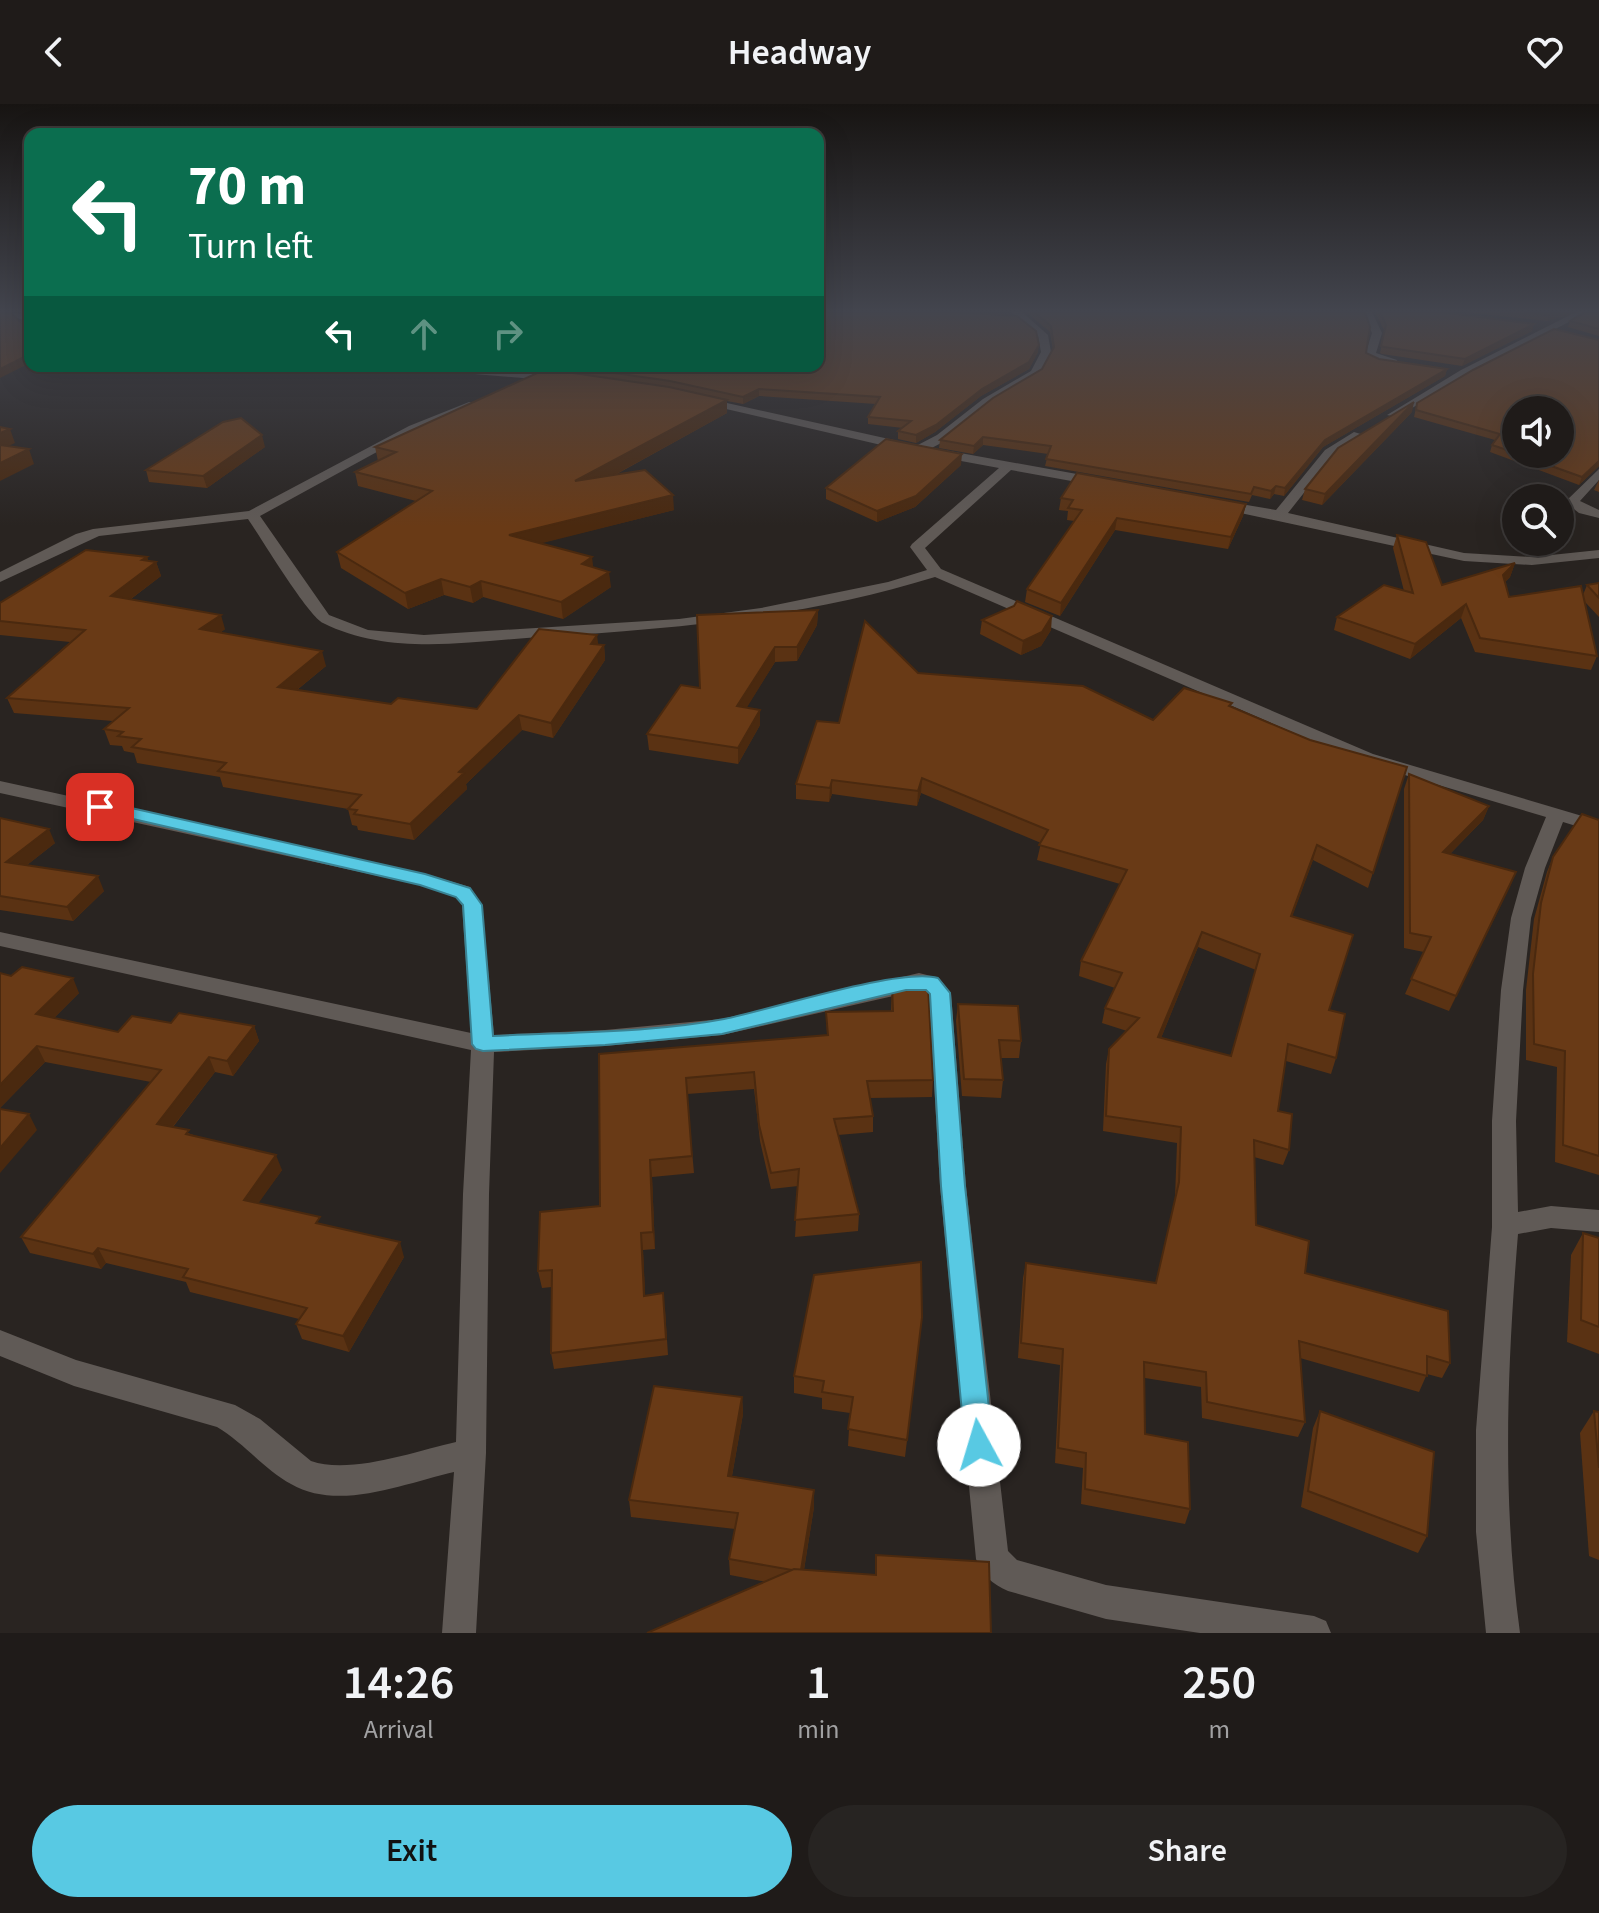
<!DOCTYPE html>
<style>
body{margin:0;font-family:"Source Sans 3",sans-serif;background:#272422;color:#f1f3f6;height:100vh;display:flex;flex-direction:column;font-size:30px;white-space:nowrap}
*{box-sizing:border-box;margin:0}
p{font-size:26px;color:#a1a1a2}
.icon{flex:none;width:44px;height:44px;fill:none;stroke:currentColor;stroke-width:2;stroke-linecap:round;stroke-linejoin:round}
.map{position:relative;height:1529px;overflow:hidden}
.sheet{display:flex;flex-direction:column;background:#1f1b19;flex:1}
.sheet>*{flex:none}
.hud{position:absolute;left:24px;top:24px;width:800px;height:244px;border-radius:16px;box-shadow:0 8px 32px #0002,0 0 0 2px #3c3938;background:#0b6e4f;color:#fff;overflow:hidden}
.controls{position:absolute;left:1502px;top:292px;display:grid;gap:16px}
.controls a{display:grid;place-items:center;width:72px;height:72px;border-radius:50%;background:#1f1b19;box-shadow:0 8px 32px #0002,0 0 0 2px #3c3938;font-size:40px}
.pin{position:absolute;display:grid;place-items:center;width:68px;height:68px;color:#fff;margin:-34px;border-radius:16px;box-shadow:0 4px 12px #0006}
.me{position:absolute;width:88px;margin:-44px;rotate:354deg;stroke-linejoin:round;filter:drop-shadow(0 0 6px #0008)}
.turn{display:flex;align-items:center;gap:28px;height:168px;padding:0 32px;font-size:36px}
.turn .icon{width:104px;height:104px;stroke-width:2.5}
.turn b{display:block;font-size:56px;line-height:68px}
.lanes{display:flex;align-items:center;height:76px;padding:0 32px;background:#0003;justify-content:center;gap:40px;direction:ltr}
.lanes .off{opacity:.35}
.eta{display:flex;justify-content:space-evenly;align-items:center;height:136px;text-align:center}
.eta b{font-size:48px;font-weight:600;line-height:56px}
.button{display:flex;gap:16px;margin-top:auto;padding:16px 32px}
.button a{flex:1;height:92px;border-radius:48px;background:#58c9e3;color:#111;font-size:32px;font-weight:600;line-height:92px;text-align:center}
.button a+a{background:#272422;color:#f1f3f6}
header{display:flex;justify-content:space-between;align-items:center;height:104px;padding:0 32px;background:#1f1b19;font-size:36px;font-weight:600}
.map>svg:first-child{display:block}
</style>
<header><svg class="icon" aria-label="back" viewBox="0 0 24 24"><path d="M15 5l-7 7 7 7"/></svg>Headway<svg class="icon" aria-label="heart" viewBox="0 0 24 24"><path d="M12 20l-8-8c-3-5 5-10 8-4 3-6 11-1 8 4z"/></svg></header>
<div class="map">
<svg width="1599" height="1529" viewBox="0 0 1599 1529">
<rect width="100%" height="100%" fill="#292421"/>
<g fill="none" stroke-linecap="round" stroke-linejoin="round">
<g fill="#605a56" fill-rule="evenodd">
<path d="M0,208L30,211V217L0,211Z"/>
<path d="M1011,208H1022L1048,231L1051,248L1039,271L991,299L945,337L922,349H914V343L937,331L983,295L1031,267L1041,248L1038,232Z"/>
<path d="M1362,208H1372L1382,229L1376,249L1397,256V260L1365,251L1372,229Z"/>
<path d="M1576,208H1588L1469,270L1397,313L1387,311L1461,266Z"/>
<path d="M409,262H452L558,271L563,274L558,277L414,265Z"/>
<path d="M700,293L907,339L913,343L907,347L696,298V294Z"/>
<path d="M469,298L479,300L417,326L260,412L329,511L368,526L424,531L679,515L761,504L888,478L927,466L910,443L912,440L999,364L934,352V346L938,345L1099,374L1105,378L1099,382L1011,366L925,444L941,465L1373,650L1599,717V729L1563,718L1545,764L1531,814L1523,886L1516,1017L1518,1108L1551,1102L1599,1106V1128L1551,1124L1518,1130C1507,1264 1502,1396 1520,1529H1486L1476,1428V1326L1492,1123V1017L1501,886L1511,814L1525,764L1546,713L1361,658L935,473C806,513 673,525 539,533C467,538 389,552 323,519C308,512 261,434 248,415L99,432L0,478V468L76,430L93,425L249,407L409,322Z"/>
<path d="M1354,328L1364,331L1333,352L1288,409L1464,449L1532,453L1599,446V454L1532,461L1464,457L1217,404L1210,400L1217,396L1276,406L1325,346Z"/>
<path d="M1599,365V376L1580,397L1599,406V414L1579,409L1565,398Z"/>
<path d="M0,677L425,770L470,783L482,801L494,931L605,926L722,915L919,869L939,874L951,889L966,1082L1008,1447L1017,1456L1106,1481L1314,1512L1326,1517L1331,1529H1200L1106,1515L1008,1487C992,1480 982,1471 976,1455L940,1082L929,891L924,885L722,931L605,942L494,948L489,1090L486,1349L476,1529H442L454,1368C405,1379 339,1408 291,1380C264,1365 244,1339 217,1323L74,1282L0,1252V1226L76,1256L235,1301L260,1315L311,1357C350,1371 416,1347 456,1338L463,1090L471,946L0,842V828L471,929L462,801L456,793L420,781L0,689Z"/>
</g>
</g>
<g fill="#5a3213" fill-rule="evenodd">
<path d="M1026,208H1365L1366,249L1379,255L1447,265L1445,272L1323,343L1284,392L1274,390L1270,395L1252,391L1249,398L1045,362L1048,350L983,341L973,350L939,344L940,336L1042,265L1053,245L1050,228Z"/>
<path d="M1375,208H1441L1532,227L1462,262L1382,250L1380,249L1385,228Z"/>
<path d="M1464,208H1578L1547,217Z"/>
<path d="M1599,208V232L1568,223L1570,217Z"/>
<path d="M1599,236V362L1579,381L1490,348L1492,341L1495,336L1414,313L1417,299ZM1516,306L1560,350H1516Z"/>
<path d="M1038,248L1029,265L981,292L935,328L916,339L898,335V327L903,324L868,320V313L876,300L759,292L743,300L727,297V309L615,371L674,406L540,439L593,463L611,483L563,515L483,493L473,499L444,491L408,505L341,464L337,448L416,397L358,382L355,368L378,357L375,343L574,269L573,263Z"/>
<path d="M1412,308L1322,401L1302,396L1305,385Z"/>
<path d="M265,343L207,384L149,378L146,366Z"/>
<path d="M961,361L915,403L877,418L826,395V384Z"/>
<path d="M1599,376V388L1594,386Z"/>
<path d="M1061,394L1246,400L1243,412L1228,445L1115,426L1060,512L1025,498L1027,485L1074,417L1067,416L1068,407L1059,406Z"/>
<path d="M1397,431L1442,481L1515,459L1510,473L1505,478L1509,493L1583,491L1587,481L1599,479V513L1585,498L1597,552L1591,566L1475,548L1461,514L1410,555L1334,526L1337,513L1404,487L1393,444Z"/>
<path d="M147,453L148,457L156,458L161,472L131,495L225,525L220,529L326,562L297,586L391,600L477,605L598,541H604L605,556L553,634L522,626L466,680L467,685L414,736L358,726L357,722L352,721L348,705L223,683L220,673L137,659L134,649L124,647L122,642L110,641L104,625L113,617L14,609L7,594L70,538L0,531V499Z"/>
<path d="M818,506L817,521L797,557L775,558L746,604L760,606V621L738,660L649,646L647,630L700,584Z"/>
<path d="M982,516L1051,526L1041,542L1021,551L980,530Z"/>
<path d="M918,569L1153,616L1231,602L1310,636L1407,663L1368,784L1313,756L1292,812L1329,906L1336,954L1331,970L1286,957L1278,1007L1289,1046L1283,1061L1254,1053L1256,1121L1305,1169L1450,1259L1442,1274L1427,1270L1419,1288L1300,1254L1305,1318L1298,1333L1202,1314L1201,1283L1145,1274V1330L1190,1405L1185,1420L1081,1400L1083,1364L1055,1359L1060,1261L1018,1254L1023,1174L1026,1159L1156,1179L1175,1094L1177,1039L1103,1027L1106,960L1109,945L1127,927L1102,919L1105,904L1115,884L1079,872L1081,857L1120,780L1037,756L1041,739L921,689L917,702L832,690L829,698L796,695V680L839,619ZM1198,843L1256,866L1231,952L1161,934Z"/>
<path d="M1409,670L1489,702L1483,716L1450,750L1516,768L1449,907L1405,890L1424,848L1404,844V685Z"/>
<path d="M0,714L55,739L27,761L104,787L73,817L0,806Z"/>
<path d="M1599,716V1071L1555,1058L1557,963L1526,956V886L1534,815L1547,768L1553,753Z"/>
<path d="M0,869L79,889L54,914L118,928L171,919L254,922L259,937L233,972L215,968L173,1023L282,1066L258,1099L322,1120L404,1153L349,1248L302,1235L296,1220L299,1215L190,1188L186,1178L106,1159L101,1165L30,1149L21,1133L151,978L45,958L0,1004Z"/>
<path d="M892,882L933,976L932,993L870,994L873,1012V1028L838,1031L859,1110L858,1127L795,1133L798,1082L771,1085L760,1037L754,985L687,990L694,1069L652,1073L655,1145L643,1146L645,1191L665,1206L668,1251L554,1265L551,1249L552,1183L542,1184L538,1167L600,1102L599,950L827,931L826,908L891,907Z"/>
<path d="M958,900L1021,937L1019,954H1001L1003,976L1001,994L962,992L956,917Z"/>
<path d="M1583,1129L1599,1134V1250L1567,1238L1571,1151Z"/>
<path d="M922,1213L905,1353L848,1342L850,1309L822,1305V1294L794,1289V1272Z"/>
<path d="M742,1293L743,1310L732,1372L814,1386V1403L804,1466L875,1471L876,1451L991,1529L766,1478L730,1471L729,1455L735,1425L631,1413L629,1396Z"/>
<path d="M1320,1307L1427,1432L1418,1449L1301,1403L1313,1324Z"/>
<path d="M1594,1307L1599,1308V1456L1589,1452L1580,1329Z"/>
</g>
<g fill="#4a290f">
<path d="M1558,208H1578L1547,217L1549,211Z"/>
<path d="M1534,220L1532,227L1462,262L1465,255Z"/>
<path d="M1039,241L1038,248L1029,265L981,292L935,328L916,339V331L982,285Z"/>
<path d="M30,250V259L0,274V265Z"/>
<path d="M1447,265L1445,272L1323,343L1284,392L1285,384L1325,336Z"/>
<path d="M759,285V292L743,300V293Z"/>
<path d="M727,296V309L576,392L575,377Z"/>
<path d="M1414,298L1412,308L1322,401L1325,390Z"/>
<path d="M10,325L15,339L0,346V329Z"/>
<path d="M262,331L265,343L207,384L203,372Z"/>
<path d="M983,333V341L973,350L974,342Z"/>
<path d="M29,345L34,360L0,377V359Z"/>
<path d="M962,350L961,361L915,403L877,418V407Z"/>
<path d="M1599,357V362L1579,381L1582,373Z"/>
<path d="M1276,382L1274,390L1270,395L1271,387Z"/>
<path d="M673,391L674,406L511,447L509,431Z"/>
<path d="M1246,400L1243,412L1228,445L1231,433Z"/>
<path d="M1117,414L1115,426L1060,512L1061,499Z"/>
<path d="M147,453L150,463L156,458L161,472L116,506L111,492Z"/>
<path d="M592,453L594,469L582,460Z"/>
<path d="M1515,459L1510,473L1498,485L1503,471Z"/>
<path d="M609,468L611,483L563,515L561,498Z"/>
<path d="M441,475L444,491L408,505L405,489Z"/>
<path d="M481,477L483,493L473,499L470,483Z"/>
<path d="M1466,500L1461,514L1410,555L1415,540Z"/>
<path d="M818,506L817,521L797,557V543Z"/>
<path d="M221,511L225,525L205,540L200,525Z"/>
<path d="M1052,512L1051,526L1041,542L1021,551L1023,537Z"/>
<path d="M597,531L599,546L591,540Z"/>
<path d="M604,541L605,556L553,634L551,619Z"/>
<path d="M775,543V558L738,618L737,602Z"/>
<path d="M322,547L326,562L282,598L278,583Z"/>
<path d="M760,606V621L738,660V644Z"/>
<path d="M519,611L522,626L466,680L467,685L414,736L410,720L459,668Z"/>
<path d="M922,674L921,689L917,702L918,687Z"/>
<path d="M832,676V690L829,698L830,684Z"/>
<path d="M1489,702L1483,716L1437,763L1443,748Z"/>
<path d="M49,725L55,739L13,772L6,758Z"/>
<path d="M1317,741L1313,756L1287,827L1291,812Z"/>
<path d="M1516,768L1510,783L1449,907L1456,892Z"/>
<path d="M98,772L104,787L73,817L67,803Z"/>
<path d="M1202,828L1198,843L1155,949L1158,933Z"/>
<path d="M73,874L79,889L43,925L36,910Z"/>
<path d="M254,922L259,937L233,972L227,957Z"/>
<path d="M37,942L45,958L0,1004V981Z"/>
<path d="M209,953L215,968L163,1035L157,1020Z"/>
<path d="M29,1010L37,1026L0,1069V1044Z"/>
<path d="M276,1051L282,1066L250,1111L244,1096Z"/>
<path d="M650,1056L652,1073L655,1145L653,1128Z"/>
<path d="M641,1129L643,1146L646,1208L644,1192Z"/>
<path d="M400,1138L404,1153L349,1248L343,1232Z"/>
<path d="M98,1144L106,1159L101,1165L93,1150Z"/>
<path d="M742,1293L743,1310L729,1388L728,1372Z"/>
<path d="M814,1386V1403L801,1484V1468Z"/>
</g>
<g fill="#693a16" stroke="#4a290f" stroke-width="2" fill-rule="evenodd">
<path d="M0,208L11,209L30,227V250L0,265Z"/>
<path d="M818,208H956L1017,212L1036,227L1039,241L1029,258L982,285L936,321L916,331L898,327L911,317L868,313L880,293L759,285L743,293L670,277L573,263L818,262Z"/>
<path d="M1034,208H1365L1370,223L1366,249L1379,255L1447,265L1325,336L1285,384L1276,382L1271,387L1254,383L1251,390L1046,355L1051,342L983,333L974,342L940,336L993,294L1042,265L1054,243L1051,222Z"/>
<path d="M1380,208H1441L1534,220L1465,255L1384,243L1381,242L1386,221Z"/>
<path d="M1524,208H1558L1549,211Z"/>
<path d="M1585,208H1599V225L1570,217Z"/>
<path d="M1554,225L1599,236V357L1582,373L1518,350H1560V306H1516V349L1492,341L1500,330L1416,306L1417,299L1473,266Z"/>
<path d="M546,265L669,283L727,296L575,377L645,366L673,391L509,431L592,453L582,460L609,468L561,498L481,477L470,483L441,475L405,489L337,448L432,387L355,368L396,348L375,343Z"/>
<path d="M1414,298L1325,390L1305,385L1338,344Z"/>
<path d="M241,314L262,331L203,372L146,366L223,318Z"/>
<path d="M0,323L10,325L0,329Z"/>
<path d="M886,335L962,350L916,392L877,407L826,384Z"/>
<path d="M0,341L29,345L0,359Z"/>
<path d="M1077,369L1246,400L1231,433L1117,414L1061,499L1027,485L1082,406L1068,404L1073,396L1061,394Z"/>
<path d="M1397,431L1426,438L1442,481L1515,459L1503,471L1509,493L1581,482L1597,552L1480,534L1466,500L1415,540L1337,513L1384,481L1413,489Z"/>
<path d="M86,446L147,453L142,456L156,458L111,492L221,511L200,525L322,547L278,583L391,600L398,594L477,605L539,525L597,531L591,540L604,541L551,619L519,611L459,668L464,669L410,720L354,710L357,706L348,705L361,691L218,667L226,659L132,643L141,635L118,632L123,628L104,625L129,604L7,594L85,526L0,517V499Z"/>
<path d="M1599,479V494L1587,481Z"/>
<path d="M1017,497L1052,512L1042,528L1023,537L982,516L1014,502Z"/>
<path d="M818,506L797,543H775L737,602L760,606L738,644L647,630L681,581L700,584L697,511Z"/>
<path d="M865,517L918,569L1083,582L1153,616L1184,584L1232,599L1229,602L1310,636L1407,663L1373,769L1317,741L1291,812L1353,831L1329,906L1345,910L1336,954L1288,940L1278,1007L1292,1010L1289,1046L1254,1036L1256,1121L1309,1137L1305,1169L1448,1207L1450,1259L1427,1252V1272L1299,1237L1305,1318L1207,1298L1206,1268L1144,1258L1145,1330L1188,1338L1190,1405L1085,1385L1086,1349L1058,1344L1063,1245L1021,1239L1026,1159L1156,1179L1179,1078L1181,1023L1106,1012L1109,945L1139,914L1105,904L1122,869L1081,857L1127,766L1039,741L1048,726L922,674L918,687L832,676L830,684L796,680L817,617L839,619ZM1202,828L1260,850L1231,952L1158,933Z"/>
<path d="M1409,670L1489,702L1443,748L1516,768L1456,892L1411,875L1431,833L1410,829Z"/>
<path d="M1582,710L1599,716V1052L1563,1041L1565,947L1534,940L1533,870L1541,799L1553,753Z"/>
<path d="M0,714L49,725L6,758L98,772L67,803L0,792Z"/>
<path d="M22,863L73,874L36,910L118,928L132,912L171,919L179,909L254,922L227,957L209,953L157,1020L189,1026L186,1030L276,1051L244,1096L320,1113L316,1119L400,1138L343,1232L296,1220L307,1204L183,1173L188,1165L98,1144L93,1150L21,1133L161,966L37,942L0,981V869L11,872Z"/>
<path d="M892,882H928L933,976L867,977L873,1012L834,1015L859,1110L795,1116L799,1065L771,1069L759,1021L754,968L686,974L692,1052L650,1056L653,1128L641,1129L644,1192L663,1189L666,1235L551,1249L552,1166L538,1167L540,1108L600,1102L599,950L828,931L826,908L893,907Z"/>
<path d="M958,900L1018,902L1021,937L999,936L1003,976L964,975Z"/>
<path d="M0,1005L29,1010L0,1044Z"/>
<path d="M1583,1129L1599,1134V1223L1581,1216Z"/>
<path d="M921,1158L922,1213L907,1336L848,1325L853,1293L822,1288L824,1277L794,1272L814,1171Z"/>
<path d="M654,1282L742,1293L728,1372L814,1386L801,1466H792L729,1455L738,1409L629,1396Z"/>
<path d="M1320,1307L1434,1348L1427,1432L1308,1387Z"/>
<path d="M1594,1307L1599,1308V1364Z"/>
<path d="M876,1451L989,1458L991,1529H647L794,1465L876,1471Z"/>
</g>
<linearGradient id="sky" x2="0" y2="1"><stop stop-color="#171412"/><stop offset="0.49" stop-color="#43454e"/><stop offset="1" stop-color="#43454e" stop-opacity="0"/></linearGradient>
<rect width="1599" height="422" fill="url(#sky)"/>
<path fill="#58c9e3" stroke="#398394" stroke-width="2" d="M100,697L425,770L470,784L482,801L493,932C567,928 651,929 724,915C770,906 900,863 938,874L950,889L965,1082L993,1341L989,1351L979,1355L969,1351L965,1341L941,1082L930,890L926,886H906L722,930L605,941L483,947L476,945L472,940L463,801L456,793L420,781L94,706L92,703L94,699Z"/>
</svg>
<div class="controls">
<a><svg class="icon" aria-label="sound" viewBox="0 0 24 24"><path d="M4 9h4l5-4v14l-5-4H4zM17 9q2 3 0 6"/></svg></a>
<a><svg class="icon" aria-label="search" viewBox="0 0 24 24"><circle cx="10" cy="10" r="6"/><path d="M15 15l6 6"/></svg></a>
</div>
<div class="pin" style="left:100px;top:703px;background:#d93025"><svg class="icon" aria-label="arrive" viewBox="0 0 24 24"><path d="M6 21V4h12l-3 4 3 4H6"/></svg></div>
<svg class="me" style="left:979px;top:1341px" viewBox="-20 -20 40 40"><circle r="19" fill="#fff"/><path d="M0-13L10 11 0 6-10 11z" fill="#58c9e3"/></svg>
<div class="hud">
<div class="turn"><svg class="icon" aria-label="left" viewBox="0 0 24 24"><path d="M17 20v-9H6M10 6l-5 5 5 5"/></svg><div><b>70 m</b>Turn left</div></div>
<div class="lanes"><svg class="icon" aria-label="left" viewBox="0 0 24 24"><path d="M17 20v-9H6M10 6l-5 5 5 5"/></svg><svg class="icon off" aria-label="ahead" viewBox="0 0 24 24"><path d="M12 20V5M6 11l6-6 6 6"/></svg><svg class="icon off" aria-label="right" viewBox="0 0 24 24"><path d="M7 20v-9h11M14 6l5 5-5 5"/></svg></div>
</div>
</div>
<section class="sheet">
<div class="eta">
<div><b>14:26</b><p>Arrival</p></div>
<div><b>1</b><p>min</p></div>
<div><b>250</b><p>m</p></div>
</div>
<div class="button"><a>Exit</a><a>Share</a></div>
</section>
